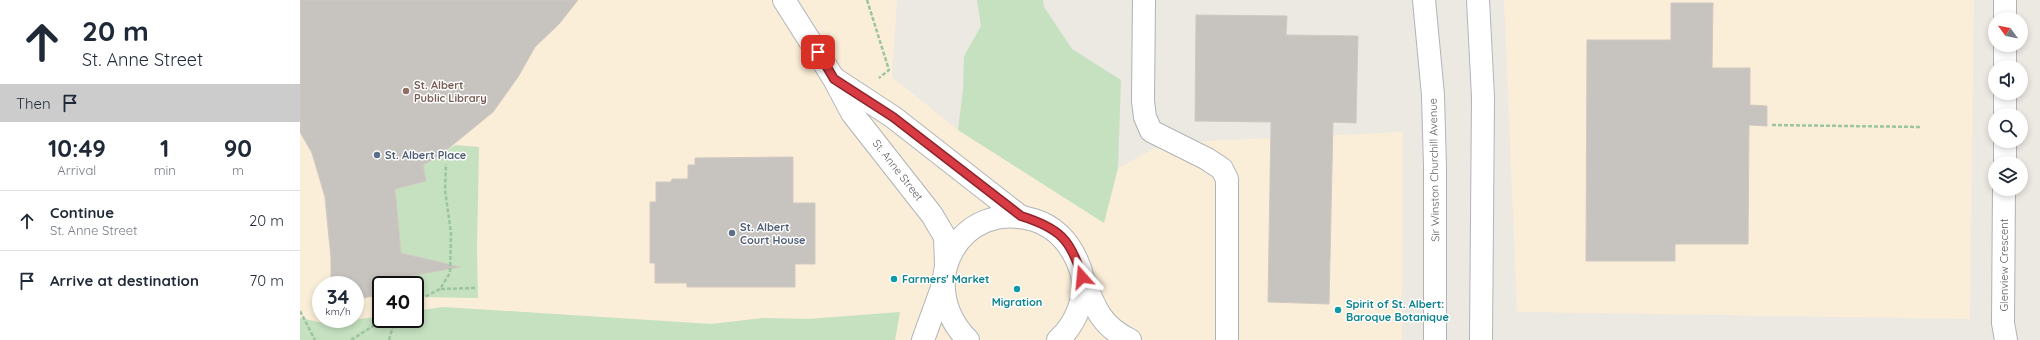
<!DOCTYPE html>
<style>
body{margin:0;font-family:Quicksand,sans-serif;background:#f6f6f7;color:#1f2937;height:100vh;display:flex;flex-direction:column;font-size:15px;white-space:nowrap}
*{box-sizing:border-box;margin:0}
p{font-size:13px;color:#747a83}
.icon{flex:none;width:22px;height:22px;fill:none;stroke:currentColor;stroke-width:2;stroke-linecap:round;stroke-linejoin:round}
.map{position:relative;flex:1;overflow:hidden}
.drawer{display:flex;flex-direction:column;background:#fff;width:300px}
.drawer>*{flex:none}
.guide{background:#fff;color:#1f2937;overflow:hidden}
.needle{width:26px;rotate:302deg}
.buttons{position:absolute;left:1688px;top:12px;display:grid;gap:8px}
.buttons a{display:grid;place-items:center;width:40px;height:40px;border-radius:50%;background:#fff;box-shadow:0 2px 6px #0003;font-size:20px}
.speed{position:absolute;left:12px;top:276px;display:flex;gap:8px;font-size:20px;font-weight:700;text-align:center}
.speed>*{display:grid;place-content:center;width:52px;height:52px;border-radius:50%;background:#fff;box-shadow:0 2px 6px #0003;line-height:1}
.speed small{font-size:10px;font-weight:400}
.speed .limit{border:2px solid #111;border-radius:6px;background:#fff;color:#111}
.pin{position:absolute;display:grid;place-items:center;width:34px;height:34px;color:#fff;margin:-17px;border-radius:8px;box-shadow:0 2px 6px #0006}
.me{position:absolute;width:44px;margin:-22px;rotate:342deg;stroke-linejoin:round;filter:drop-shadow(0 0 3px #0008)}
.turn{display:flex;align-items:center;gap:14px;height:84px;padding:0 16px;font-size:18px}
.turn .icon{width:52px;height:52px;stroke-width:2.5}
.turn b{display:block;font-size:28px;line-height:34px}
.then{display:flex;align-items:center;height:38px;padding:0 16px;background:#0003;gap:8px;font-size:15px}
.eta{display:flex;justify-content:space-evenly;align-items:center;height:68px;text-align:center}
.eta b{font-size:24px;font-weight:800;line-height:28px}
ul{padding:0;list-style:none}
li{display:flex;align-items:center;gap:12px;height:60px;padding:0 16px;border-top:1px solid #e0e1e3}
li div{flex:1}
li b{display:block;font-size:15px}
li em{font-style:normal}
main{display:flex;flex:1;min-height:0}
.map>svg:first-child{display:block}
</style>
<main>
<section class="drawer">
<div class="guide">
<div class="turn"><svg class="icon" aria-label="ahead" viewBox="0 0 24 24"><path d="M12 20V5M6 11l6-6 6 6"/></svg><div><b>20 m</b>St. Anne Street</div></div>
<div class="then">Then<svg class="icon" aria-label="arrive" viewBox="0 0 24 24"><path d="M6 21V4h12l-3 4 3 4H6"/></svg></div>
</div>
<div class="eta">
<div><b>10:49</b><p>Arrival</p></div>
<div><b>1</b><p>min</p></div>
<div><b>90</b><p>m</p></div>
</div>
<ul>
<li><svg class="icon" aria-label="ahead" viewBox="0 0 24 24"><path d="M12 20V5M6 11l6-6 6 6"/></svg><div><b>Continue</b><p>St. Anne Street</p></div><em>20 m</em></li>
<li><svg class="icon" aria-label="arrive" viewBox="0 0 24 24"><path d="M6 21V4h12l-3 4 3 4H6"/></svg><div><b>Arrive at destination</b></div><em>70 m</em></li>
</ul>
</section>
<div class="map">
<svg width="1740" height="340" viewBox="0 0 1740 340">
<rect width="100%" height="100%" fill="#ece8e2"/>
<g fill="#faeed8" fill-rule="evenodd">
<path d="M0,0H597L592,77L658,130L804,222L818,168L864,143L1103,132L1102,340H595L600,312L508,319L463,318L411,324L143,307L115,311V285H81V316L28,324L0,318ZM21,285H55V319H21Z"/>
<path d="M1204,0H1674L1670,319L1217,312Z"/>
</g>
<g fill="#c5e1c0">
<path d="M677,0H743L744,7L772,49L821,80L818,168L804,223L658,130L663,90L664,56L681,26Z"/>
<path d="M155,145L179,147L177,248L178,298L115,297V285H110L109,276L131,266L127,259L101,253L95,189L121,182L125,177L123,165L138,157Z"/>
<path d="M143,307L411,324L463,318L508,319L600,312L595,340H0V318L28,324L81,316V319H115V311Z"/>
</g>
<g fill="#c7c3be" stroke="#d0c9c1">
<path d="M0,0H278L259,24L235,47L218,77L193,112L138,157L123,165L126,181L95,189L101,253L160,267L109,276L110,285H81V295L55,299V285H31V258L25,197L12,153L0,132Z"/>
<path d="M1371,3H1413L1412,68H1450V105L1467,106V126L1449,125L1448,244H1375V261H1286L1287,40H1371Z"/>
<path d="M896,15L987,16L986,35L1058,36L1056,123L1033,122L1029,304L968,302L971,122L895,121Z"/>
<path d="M493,157V203H515V264H495V287H387V283H355V263H350V202H356V182H371L372,179H388V165H395V158Z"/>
</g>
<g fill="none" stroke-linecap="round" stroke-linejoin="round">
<defs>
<g id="street">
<path d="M844,0L843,101L845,117L851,131L907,159L922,169L927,179V340"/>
<path d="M1705,19V0"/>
<path d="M1705,67V45"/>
<path d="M1705,115V93"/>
<path d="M1705,163V141"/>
<path d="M1704,189L1703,323L1706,340"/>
<path d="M623,340L643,285"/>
</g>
<g id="secondary">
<path d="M484,0L534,79L552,113L632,215L645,237L646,265"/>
<path d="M1124,0L1133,95L1135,167V340"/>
<path d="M1178,0L1183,97L1181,340"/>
<path d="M535,79L593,117L721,217"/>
<path d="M784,280C795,308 801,326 830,340"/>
<path d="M668,340C613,285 659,198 734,220C759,228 773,247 781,271C788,295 776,324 758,340"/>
</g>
</defs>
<use href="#street" stroke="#afb3b6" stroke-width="24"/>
<use href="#secondary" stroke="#b1b5b8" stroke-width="24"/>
<g stroke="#9cc4a1" stroke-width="2.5" stroke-dasharray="4 2" stroke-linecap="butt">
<path d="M567,0L589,70L579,78"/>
<path d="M1472,125L1620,127"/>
<path d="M141,289L175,288"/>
<path d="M115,302L140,289L150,273L151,233L145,190L146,164"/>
<path d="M0,311L15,340"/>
<path d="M51,340L84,319"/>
<path d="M89,340L95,319"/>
</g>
<use href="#street" stroke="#fff" stroke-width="22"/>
<use href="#secondary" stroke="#fff" stroke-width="22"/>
</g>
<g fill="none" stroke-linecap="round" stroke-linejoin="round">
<defs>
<path id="route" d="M518,52L534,79L593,117L721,216C759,228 771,239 782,277"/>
</defs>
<use href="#route" stroke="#8c262c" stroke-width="10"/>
<use href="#route" stroke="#d83b43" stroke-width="7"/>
</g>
<circle fill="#8d6e63" stroke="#fff" stroke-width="1.5" cx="106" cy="91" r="4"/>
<g fill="#5c6f8a" stroke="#fff" stroke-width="1.5">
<circle cx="77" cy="155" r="4"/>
<circle cx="432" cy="233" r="4"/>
</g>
<g fill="#0f9aa8" stroke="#fff" stroke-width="1.5">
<circle cx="594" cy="279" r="4"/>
<circle cx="717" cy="289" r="4"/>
<circle cx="1038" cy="310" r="4"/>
</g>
<g text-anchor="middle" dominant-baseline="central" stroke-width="3" stroke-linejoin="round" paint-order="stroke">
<g font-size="11" font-weight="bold" fill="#785e54" stroke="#fff" text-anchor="start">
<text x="114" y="85">St. Albert<tspan x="114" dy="13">Public Library</tspan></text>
</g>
<g font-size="11" font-weight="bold" fill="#4e5e75" stroke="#fff" text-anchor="start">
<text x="85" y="155">St. Albert Place</text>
<text x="440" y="227">St. Albert<tspan x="440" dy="13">Court House</tspan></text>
</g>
<g font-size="11" fill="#5a5e61" stroke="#fff">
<text transform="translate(598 170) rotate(52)">St. Anne Street</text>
<text transform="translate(1134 170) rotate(-91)">Sir Winston Churchill Avenue</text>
<text transform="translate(1704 265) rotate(-90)">Glenview Crescent</text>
</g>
<g font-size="11" font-weight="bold" fill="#0d838f" stroke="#fff" text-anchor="start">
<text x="602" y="279">Farmers' Market</text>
<text x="717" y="302" text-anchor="middle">Migration</text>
<text x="1046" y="304">Spirit of St. Albert:<tspan x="1046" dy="13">Baroque Botanique</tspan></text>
</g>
</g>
</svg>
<div class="buttons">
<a><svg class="needle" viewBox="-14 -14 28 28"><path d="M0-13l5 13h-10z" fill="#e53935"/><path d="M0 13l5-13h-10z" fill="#747a83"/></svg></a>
<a><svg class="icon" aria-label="sound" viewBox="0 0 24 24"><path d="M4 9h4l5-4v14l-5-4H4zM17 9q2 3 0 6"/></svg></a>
<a><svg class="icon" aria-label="search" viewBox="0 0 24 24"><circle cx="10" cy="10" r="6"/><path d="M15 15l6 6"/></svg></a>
<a><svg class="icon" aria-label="layers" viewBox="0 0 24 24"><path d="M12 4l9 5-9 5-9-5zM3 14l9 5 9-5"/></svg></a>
</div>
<div class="speed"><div>34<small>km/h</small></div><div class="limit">40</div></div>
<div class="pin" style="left:518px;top:52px;background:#d93025"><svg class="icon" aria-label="arrive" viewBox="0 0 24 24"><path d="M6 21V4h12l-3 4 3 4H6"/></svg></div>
<svg class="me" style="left:782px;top:277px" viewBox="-20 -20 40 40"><path d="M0-17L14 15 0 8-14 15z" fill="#d83b43" stroke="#fff" stroke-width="4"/></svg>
</div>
</main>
